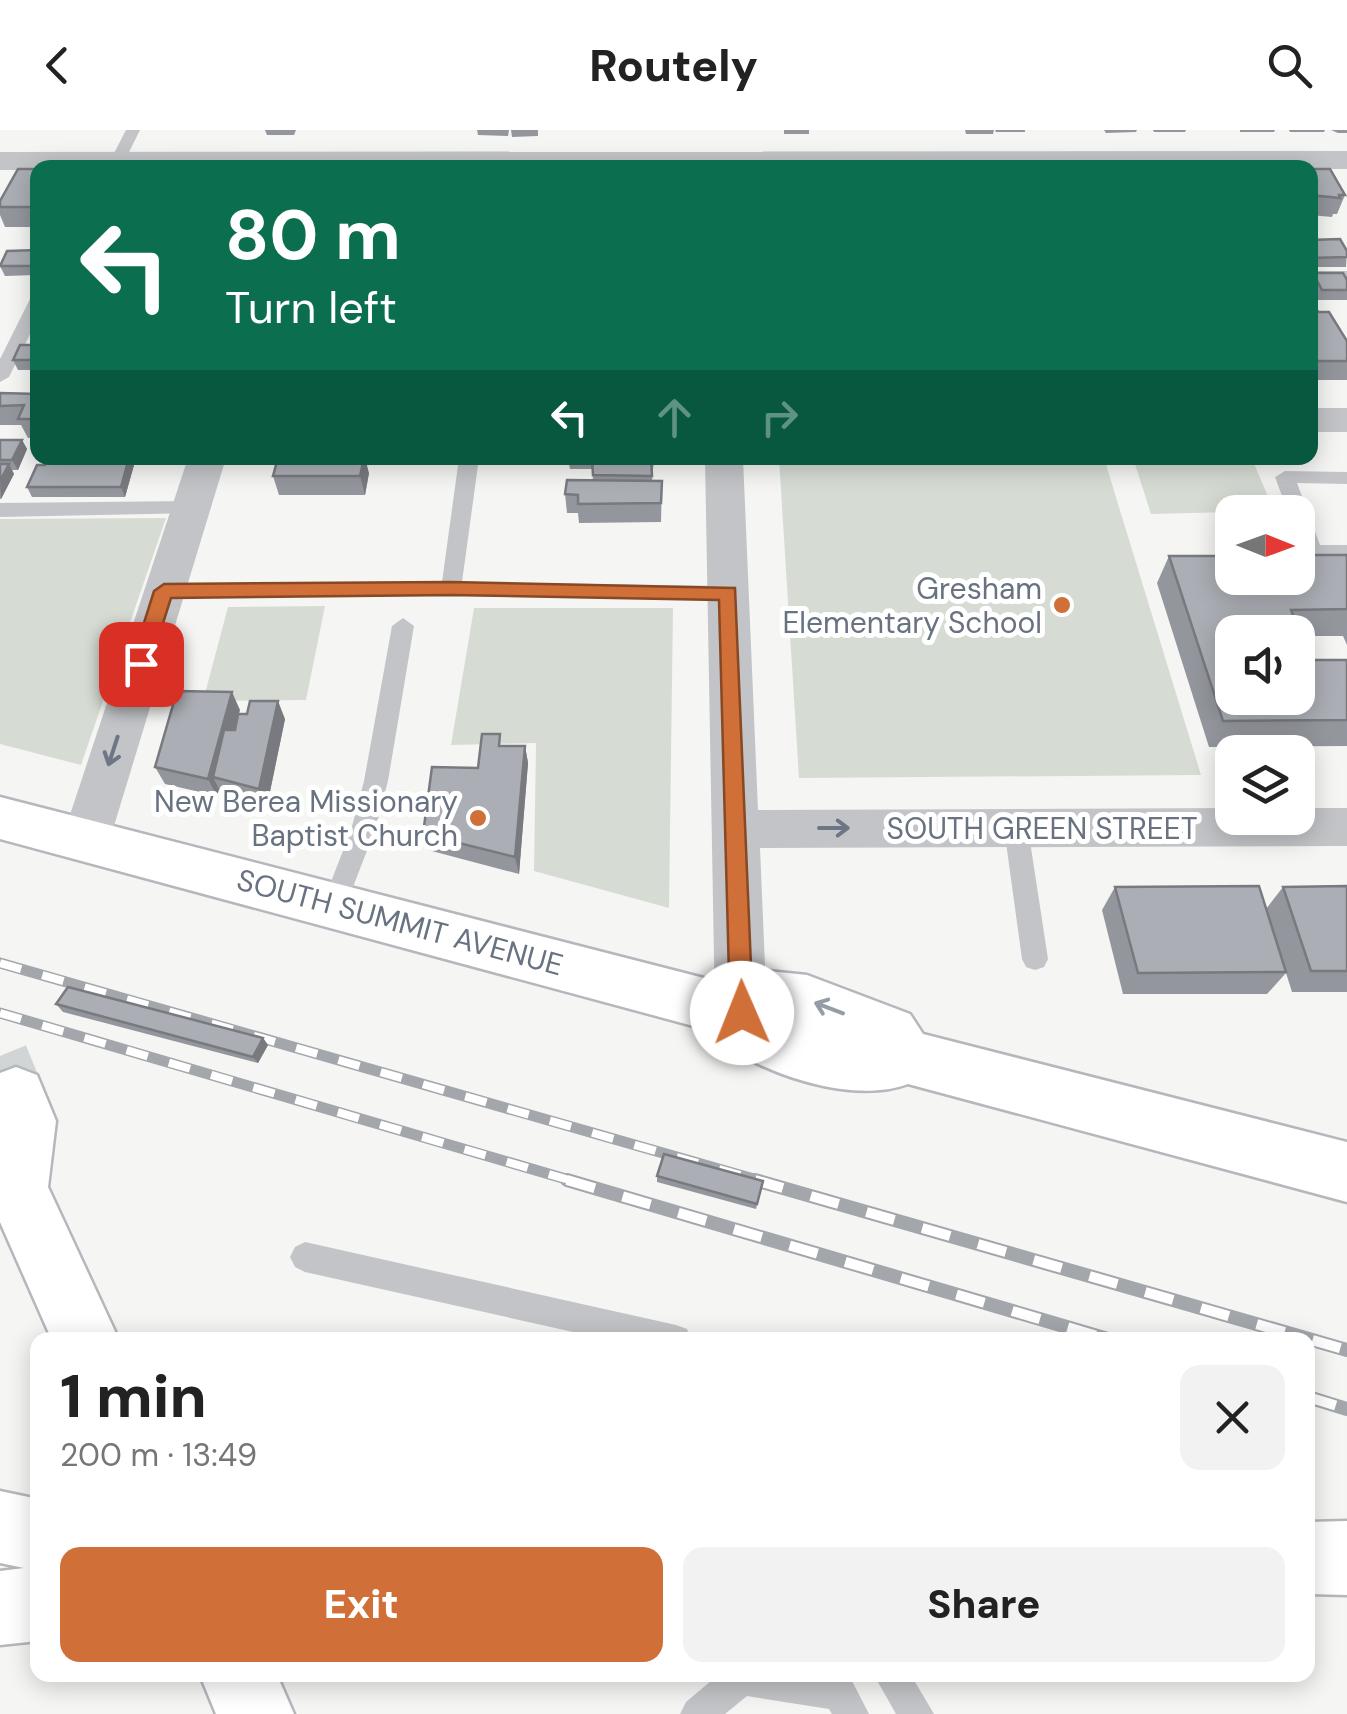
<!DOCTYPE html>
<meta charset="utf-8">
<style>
body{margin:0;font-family:"DM Sans",sans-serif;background:#f2f2f2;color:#222;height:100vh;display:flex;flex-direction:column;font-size:38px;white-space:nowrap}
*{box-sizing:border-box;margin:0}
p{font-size:32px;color:#767676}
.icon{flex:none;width:55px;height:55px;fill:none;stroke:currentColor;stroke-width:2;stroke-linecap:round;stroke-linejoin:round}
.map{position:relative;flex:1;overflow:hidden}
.details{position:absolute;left:30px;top:1202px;width:1285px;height:350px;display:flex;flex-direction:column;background:#fff;border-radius:20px;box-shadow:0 5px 25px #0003}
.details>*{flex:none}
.guide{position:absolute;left:30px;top:30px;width:1288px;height:305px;border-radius:20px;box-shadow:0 5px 25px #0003;background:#0b6e4f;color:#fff;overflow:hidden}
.needle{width:65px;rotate:91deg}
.controls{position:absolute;left:1215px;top:365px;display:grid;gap:20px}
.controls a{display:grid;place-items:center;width:100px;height:100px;border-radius:20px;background:#fff;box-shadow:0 5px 25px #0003;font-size:50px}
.pin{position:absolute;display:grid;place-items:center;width:85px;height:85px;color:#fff;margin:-42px;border-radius:20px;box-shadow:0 5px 15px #0006}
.me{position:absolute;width:110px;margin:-55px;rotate:359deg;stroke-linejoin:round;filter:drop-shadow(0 0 8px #0008)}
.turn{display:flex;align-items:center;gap:35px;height:210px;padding:0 30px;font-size:45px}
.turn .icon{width:130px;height:130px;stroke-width:2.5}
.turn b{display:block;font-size:70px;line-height:85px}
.lanes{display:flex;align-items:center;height:95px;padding:0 30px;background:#0003;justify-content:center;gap:50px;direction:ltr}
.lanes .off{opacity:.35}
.round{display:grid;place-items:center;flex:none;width:105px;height:105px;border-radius:20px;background:#f2f2f2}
.head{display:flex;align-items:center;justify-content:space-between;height:170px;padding:0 30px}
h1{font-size:60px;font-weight:800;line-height:75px}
.primary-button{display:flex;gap:20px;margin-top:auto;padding:20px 30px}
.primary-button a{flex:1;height:115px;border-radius:20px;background:#d06f38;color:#fff;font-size:40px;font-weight:800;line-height:115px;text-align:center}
.primary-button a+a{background:#f2f2f2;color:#222}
header{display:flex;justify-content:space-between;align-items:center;height:130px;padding:0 30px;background:#fff;font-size:45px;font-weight:800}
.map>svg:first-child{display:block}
</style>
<header><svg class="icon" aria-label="back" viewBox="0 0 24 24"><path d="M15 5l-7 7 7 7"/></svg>Routely<svg class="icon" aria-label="search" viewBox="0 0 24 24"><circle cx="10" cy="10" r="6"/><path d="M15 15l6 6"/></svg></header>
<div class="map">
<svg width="1347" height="1584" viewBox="0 0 1347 1584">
<rect width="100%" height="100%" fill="#f5f6f3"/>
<g fill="#d6dcd4">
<path d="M779,328H1104L1201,645L799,648Z"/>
<path d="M1253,331L1274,381L1151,384L1134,331Z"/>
<path d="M166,388L81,635L0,614V389Z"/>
<path d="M325,476L306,570L203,571L228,477Z"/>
<path d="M474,478H673L669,778L534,741L536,613L451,615Z"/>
</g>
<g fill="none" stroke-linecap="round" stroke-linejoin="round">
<path stroke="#d2d5d6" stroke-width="56" stroke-dasharray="56 28" stroke-linecap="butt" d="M0,926L16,965"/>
<defs>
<g id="secondary">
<path d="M0,667L735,856L768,841L807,845L910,884L923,904L1347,1012V1072L908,954C860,972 788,951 745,927C736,922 729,911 723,904L0,709Z"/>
<path d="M16,937L37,945L56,991L48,1057L119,1210H52L0,1092V943Z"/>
<path d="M0,1361L38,1369V1511L0,1515V1441L24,1438L0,1433Z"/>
<path d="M1347,1391V1465L1308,1464V1392Z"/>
<path d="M200,1545H277L294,1584H216Z"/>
</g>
</defs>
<use href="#secondary" stroke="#b4b7bc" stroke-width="5"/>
<g fill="#c2c4c7" fill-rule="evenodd">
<path d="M126,0H140L123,34H113L110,31Z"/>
<rect x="1310" y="141" width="37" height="10"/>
<path d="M38,164V188L9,247L0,252V229L30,169Z"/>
<path d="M459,328H479L462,452L729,456L739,463L729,470L451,466L164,468L154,461L164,454L442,452Z"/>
<path d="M1285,341L1347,342V354L1297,353L1320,415H1347V429L1305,427L1298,410V382H1288L1275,347Z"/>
<path d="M190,371L200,378L197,383L0,387V373Z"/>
<path d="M403,488L414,496L388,651L375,700L346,775L343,782L334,785L325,782L322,775L351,700L364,651L392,496Z"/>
<path d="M1016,688L1024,691L1028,698L1048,829L1044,837L1035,840L1026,837L1022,829L1004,698L1008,691Z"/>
<path d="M305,1112L676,1195L687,1199L691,1210H609L305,1142L295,1137L290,1127L295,1117Z"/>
<path d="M718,1545L840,1546L852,1551L869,1584H832L829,1579L747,1566L725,1584H680L686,1572Z"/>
<path d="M874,1545H911L934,1584H896Z"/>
</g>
<g fill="#c2c4c7" fill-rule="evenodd">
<path d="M1347,21V39L0,40V22Z"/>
<rect x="1310" y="278" width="37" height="24"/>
<path d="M188,328H226L110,709L103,723L86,728L69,723L62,709Z"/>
<path d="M705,328H743L758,680L1232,678V688H1298V678H1347V716L760,718L767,883L760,899L741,906L722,899L715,883Z"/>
</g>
<use href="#secondary" fill="#fff" fill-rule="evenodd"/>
<defs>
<g id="rail-far1">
<path d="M0,833L764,1052"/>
<path d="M0,883L576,1052"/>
</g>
<g id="rail">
<path d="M567,1050L1111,1210"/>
<path d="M755,1050L1347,1220"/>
<path d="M1308,1267L1347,1279"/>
</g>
</defs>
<use href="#rail-far1" stroke="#a3a7ac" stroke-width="11"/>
<use href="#rail" stroke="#a3a7ac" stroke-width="14"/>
<use href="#rail-far1" stroke="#fff" stroke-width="8" stroke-dasharray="22" stroke-linecap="butt"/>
<use href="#rail" stroke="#fff" stroke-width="10" stroke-dasharray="29" stroke-linecap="butt"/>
</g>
<g fill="#93969c">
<path d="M265,0H296L294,5H267Z"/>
<path d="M477,0H509L508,6L478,5Z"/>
<path d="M511,0H538V6L512,7Z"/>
<rect x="784" y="0" width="25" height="4"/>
<path d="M965,0H994L993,4H966Z"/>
<path d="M995,0H1025V2H996Z"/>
<path d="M1104,0H1137L1136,2L1106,3Z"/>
<path d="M1153,0H1186L1185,2H1154Z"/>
<path d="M1240,0H1275L1274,2H1240Z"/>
<path d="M1289,0H1325L1324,2H1290Z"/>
<path d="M1331,0H1347V3H1338Z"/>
<path d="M38,39V97H5L0,85V71Z"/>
<path d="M1310,39L1345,65L1337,84H1333L1332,87L1310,85Z"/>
<path d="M1310,110L1347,121L1346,137H1310Z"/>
<path d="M37,120L38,140L35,145L5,146L0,136Z"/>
<path d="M1313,143L1347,150V170H1317L1310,155V150Z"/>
<path d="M1310,176L1347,211V250H1310Z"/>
<path d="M38,215V240H18L13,230Z"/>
<path d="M0,263L38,264V308H28L21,295H0Z"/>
<path d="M0,310H22L27,319L18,340H12L14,344L1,369H0Z"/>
<path d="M48,328H136L125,367H32L27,357L45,335Z"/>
<path d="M568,328H654L652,351H662L661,392L579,393L578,383H567L565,364L593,350L592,339H570Z"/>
<path d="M369,343L365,365H279L273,346Z"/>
<path d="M1347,425V515L1343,506H1301L1311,530H1347V616L1209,617L1157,453L1169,426Z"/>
<path d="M240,580L238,584L285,589L267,676L222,664L219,659L217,666L165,654L155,637Z"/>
<path d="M502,616H525L528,633L519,744L428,720L423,704L478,638Z"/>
<path d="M1347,756V862H1292L1286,843L1267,864H1123L1102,780L1115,757L1266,779L1283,757Z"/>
<path d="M56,874L263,908L268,915L258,933L63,882Z"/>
<path d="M657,1046L763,1051L756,1079L657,1052Z"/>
</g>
<g fill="#787a7f">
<path d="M38,121V140L35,145L31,136Z"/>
<path d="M22,310L27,319L18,340L12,330Z"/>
<path d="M129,328H136L125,367L121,357Z"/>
<path d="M364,328H365L369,343L365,365L360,346Z"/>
<path d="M9,334L14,344L1,369L0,351Z"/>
<path d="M232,562L240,580L221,650L213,647L219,659L217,666L208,649Z"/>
<path d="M278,571L285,589L267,676L259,659Z"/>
<path d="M525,616L528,633L519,744L515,727Z"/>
<path d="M263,908L268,915L258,933L253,927Z"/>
</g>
<g fill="#abafb5" stroke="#787a7f" stroke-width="2.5" fill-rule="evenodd">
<path d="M18,39H38V77H0V71Z"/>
<path d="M1310,39H1330L1345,65H1339L1340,68L1310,65Z"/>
<path d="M1340,109L1347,121V127L1310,128V110Z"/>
<path d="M37,120L31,136H0L7,121Z"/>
<path d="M1313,143H1343L1347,150V160H1322Z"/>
<path d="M1310,176H1315L1318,182H1329L1347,211V231H1317L1310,220Z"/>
<path d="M20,215H38V230H13Z"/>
<path d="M0,263L38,264V289H18L24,275L0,276Z"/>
<path d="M0,310H22L12,330H0Z"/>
<path d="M48,328H129L121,357H27L37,335H45Z"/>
<path d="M278,328H364L360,346H273Z"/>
<path d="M592,328H651L652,346L593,345Z"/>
<path d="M0,334H9L0,351Z"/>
<path d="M567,350L662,351L661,373L578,374V365L565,364Z"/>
<path d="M1298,425H1347V479L1291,480L1311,530H1347V590L1223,591L1169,426H1232V448H1298ZM1232,502H1298V568H1232Z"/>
<path d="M177,561L232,562L208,649L155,637Z"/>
<path d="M250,571H278L259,659L213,647L224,600H235L238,584H247Z"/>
<path d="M482,604H500L499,616H525L515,727L423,704L432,637L478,638Z"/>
<path d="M1259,756L1286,842L1138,843L1115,757Z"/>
<path d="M1347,756V841H1311L1283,757Z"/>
<path d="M68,857L263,908L253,927L56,874Z"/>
<path d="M664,1024L763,1051L757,1074L657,1046Z"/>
</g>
<defs><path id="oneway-shaft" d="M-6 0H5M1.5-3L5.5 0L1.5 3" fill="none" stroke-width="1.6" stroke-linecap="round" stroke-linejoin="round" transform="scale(2.5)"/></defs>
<g stroke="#6c7684">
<use href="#oneway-shaft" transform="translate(113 621) rotate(108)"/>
<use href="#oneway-shaft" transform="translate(834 698)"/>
</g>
<use stroke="#959ca6" href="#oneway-shaft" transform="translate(829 878) rotate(-159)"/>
<path fill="#d06f38" stroke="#874824" stroke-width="2.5" d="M451,452L735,458L753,883L750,891L742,894L733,891L730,883L719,470L451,465L171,468L148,540H134L131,534L154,461L164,454Z"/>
<g fill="#d06f38" stroke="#fff" stroke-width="4">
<circle cx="1062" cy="475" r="10"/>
<circle cx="478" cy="688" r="10"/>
</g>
<g text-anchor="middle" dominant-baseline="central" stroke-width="10" stroke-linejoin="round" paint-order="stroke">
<g font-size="30" fill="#687280" stroke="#fff" text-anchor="end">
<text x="1042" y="458">Gresham<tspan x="1042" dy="34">Elementary School</tspan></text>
<text x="458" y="671">New Berea Missionary<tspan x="458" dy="34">Baptist Church</tspan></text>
</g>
<g font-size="30" fill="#687280" stroke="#fff">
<text x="1042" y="698">SOUTH GREEN STREET</text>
<text transform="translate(400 792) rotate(15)">SOUTH SUMMIT AVENUE</text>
</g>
</g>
</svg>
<div class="controls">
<a><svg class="needle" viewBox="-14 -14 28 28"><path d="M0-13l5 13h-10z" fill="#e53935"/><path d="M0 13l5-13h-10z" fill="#767676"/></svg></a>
<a><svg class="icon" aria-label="sound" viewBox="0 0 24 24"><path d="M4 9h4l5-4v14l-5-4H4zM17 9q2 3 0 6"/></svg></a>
<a><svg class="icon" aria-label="layers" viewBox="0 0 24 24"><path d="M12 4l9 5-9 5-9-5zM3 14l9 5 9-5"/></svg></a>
</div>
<div class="pin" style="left:141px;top:534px;background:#d93025"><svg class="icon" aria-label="arrive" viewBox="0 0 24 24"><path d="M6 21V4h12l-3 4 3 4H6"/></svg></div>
<svg class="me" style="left:742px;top:883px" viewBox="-20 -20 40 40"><circle r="19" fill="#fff"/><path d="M0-13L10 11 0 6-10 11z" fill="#d06f38"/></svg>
<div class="guide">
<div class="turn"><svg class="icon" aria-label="left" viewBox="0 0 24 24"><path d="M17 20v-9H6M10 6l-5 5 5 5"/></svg><div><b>80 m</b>Turn left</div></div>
<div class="lanes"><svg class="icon" aria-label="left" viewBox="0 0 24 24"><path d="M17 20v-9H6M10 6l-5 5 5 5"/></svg><svg class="icon off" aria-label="ahead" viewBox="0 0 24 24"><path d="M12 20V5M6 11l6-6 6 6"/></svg><svg class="icon off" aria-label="right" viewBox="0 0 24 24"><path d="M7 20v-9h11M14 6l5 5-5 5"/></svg></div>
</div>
<section class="details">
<div class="head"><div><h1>1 min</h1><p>200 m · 13:49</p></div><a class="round"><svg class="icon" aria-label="close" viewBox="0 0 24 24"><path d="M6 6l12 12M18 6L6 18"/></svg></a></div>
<div class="primary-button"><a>Exit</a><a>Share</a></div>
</section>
</div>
